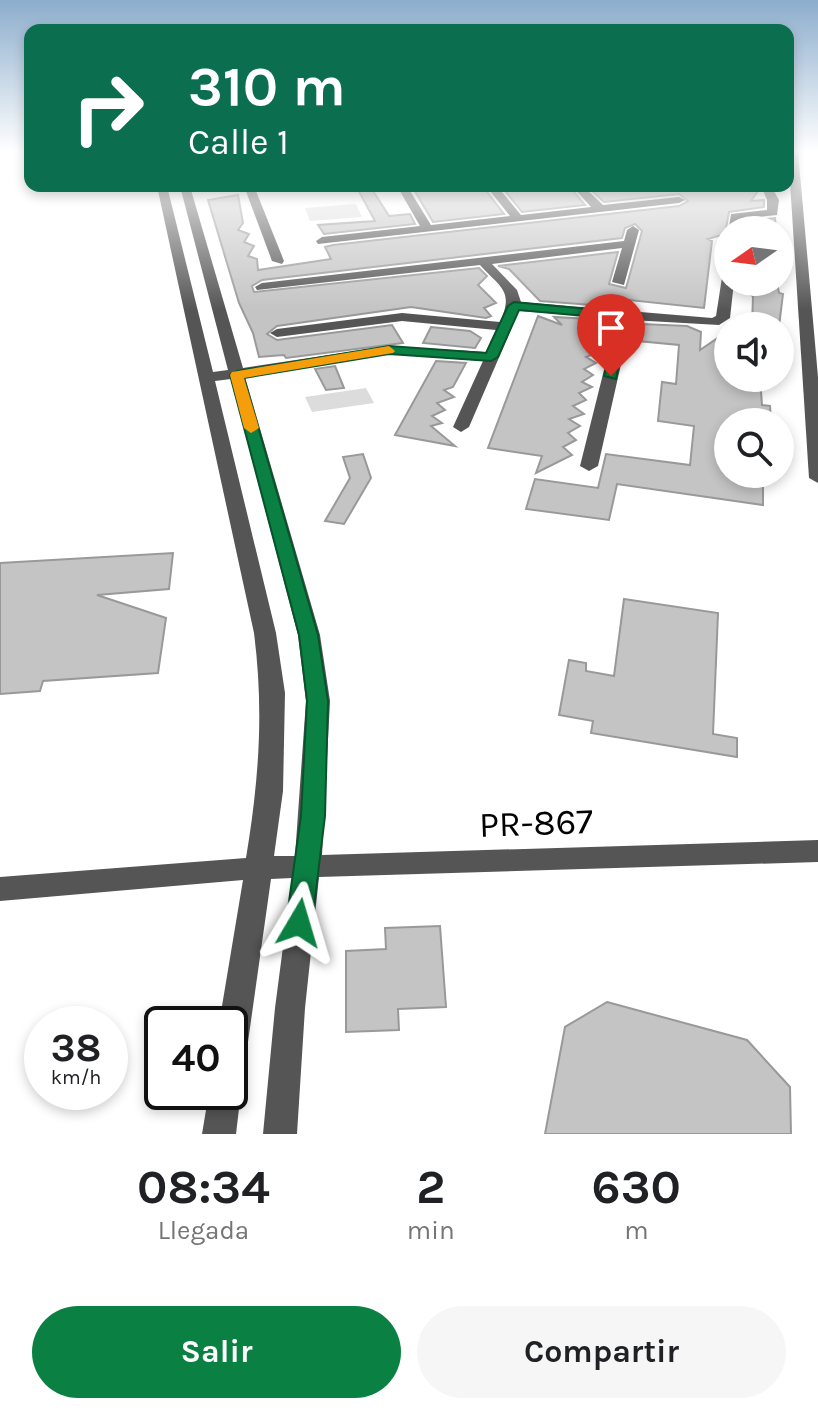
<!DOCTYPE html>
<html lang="es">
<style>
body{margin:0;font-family:Karla,sans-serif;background:#f6f6f6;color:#202124;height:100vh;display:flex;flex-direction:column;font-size:30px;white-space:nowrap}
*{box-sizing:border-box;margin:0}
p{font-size:26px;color:#757577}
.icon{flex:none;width:44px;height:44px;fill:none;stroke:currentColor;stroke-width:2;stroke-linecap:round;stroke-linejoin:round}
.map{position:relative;height:1134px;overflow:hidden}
.drawer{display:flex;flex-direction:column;background:#fff;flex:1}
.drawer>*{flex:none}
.top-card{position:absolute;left:24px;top:24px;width:770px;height:168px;border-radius:16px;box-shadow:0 4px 12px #0003;background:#0b6e4f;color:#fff;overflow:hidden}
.needle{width:52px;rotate:256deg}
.tools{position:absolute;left:714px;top:216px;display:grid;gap:16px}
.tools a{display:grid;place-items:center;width:80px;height:80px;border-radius:50%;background:#fff;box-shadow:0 4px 12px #0003;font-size:40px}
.speed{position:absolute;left:24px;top:1006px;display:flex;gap:16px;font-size:40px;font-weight:700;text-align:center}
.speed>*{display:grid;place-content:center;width:104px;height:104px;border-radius:50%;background:#fff;box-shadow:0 4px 12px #0003;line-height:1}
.speed small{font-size:20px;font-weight:400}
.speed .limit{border:4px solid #111;border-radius:12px;background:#fff;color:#111}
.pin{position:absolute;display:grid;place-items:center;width:68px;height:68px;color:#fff;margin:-82px -34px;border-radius:50% 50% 50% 0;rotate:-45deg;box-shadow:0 0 8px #0007}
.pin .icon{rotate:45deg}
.me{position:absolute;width:88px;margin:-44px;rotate:7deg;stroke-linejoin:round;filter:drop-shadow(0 0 6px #0008)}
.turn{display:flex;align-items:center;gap:28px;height:168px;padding:0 32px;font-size:36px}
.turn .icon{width:104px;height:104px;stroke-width:2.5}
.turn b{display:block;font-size:56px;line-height:68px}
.eta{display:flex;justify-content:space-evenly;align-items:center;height:136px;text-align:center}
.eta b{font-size:48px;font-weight:700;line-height:56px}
.button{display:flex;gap:16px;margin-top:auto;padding:16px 32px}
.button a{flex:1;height:92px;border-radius:48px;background:#0b8043;color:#fff;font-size:32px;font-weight:700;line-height:92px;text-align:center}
.button a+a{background:#f6f6f6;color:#202124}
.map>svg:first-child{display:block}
</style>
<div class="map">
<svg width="818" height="1134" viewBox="0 0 818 1134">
<rect width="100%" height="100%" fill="#fff"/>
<g fill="#dcdcdc">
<path d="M356,204L362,217L310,221L305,208Z"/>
<path d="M366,388L374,403L312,412L305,397Z"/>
</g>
<g fill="#c4c4c4" stroke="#999" stroke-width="2">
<path d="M356,186H370L389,216L410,214L415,224L324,234L318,225L375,221Z"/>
<path d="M412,186L484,188L504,214L433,222Z"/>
<path d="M515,186H569L585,205L522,212L502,187Z"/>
<path d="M587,186H748L745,189L758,191L751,201L764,200V207L729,212L725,234L708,239L712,241L704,308L620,299L618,307L540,301L509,269L498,266L618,252L609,284L626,288L642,231L635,224L625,228L622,238L262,280L252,286L254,292L479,268L487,276L478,285L496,303L484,308L491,316L486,318L411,307L277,326L267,334L277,340L392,325L403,343L286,358L284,355L259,357L253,333L239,303L208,200L238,195L243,223L238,230L249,234L244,242L254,246L248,256L257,259L258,270L331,259L325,247L333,245L679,206L688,201L679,194L604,202Z"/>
<path d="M775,218L776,230L749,226L741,228L743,222Z"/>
<path d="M737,282H777L779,293L783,294L779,326H752L753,296L736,287Z"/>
<path d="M538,316L562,325L554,317L590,319L605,328L593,336L602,342L590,347L599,352L586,357L596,363L584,369L593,375L582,382L592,387L579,393L586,400L573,406L584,414L569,419L580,426L568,433L576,440L563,447L572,455L536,473L542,456L488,448Z"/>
<path d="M641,324L687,326L701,332L700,350L728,331V378H760L762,405L770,406L771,422H728V474H763V505L617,484L609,520L526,509L535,479L598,488L606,454L690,465L694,426L658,421L662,382L676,384L679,345L638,341Z"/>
<path d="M431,327L470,331L481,338L475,348L423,343Z"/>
<path d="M436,361L466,363L453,387L444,390L454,397L437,403L445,410L432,416L442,423L431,426L455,446L395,435Z"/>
<path d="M335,366L344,388L326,390L315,369Z"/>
<path d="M363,454L371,478L344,524L325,521L350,478L343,457Z"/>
<path d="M173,553L169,589L97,595L166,618L158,673L43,681L40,691L0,694V563Z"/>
<path d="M624,599L718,613L713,734L737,738V757L591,733L593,721L559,715L569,660L586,663V671L614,676Z"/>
<path d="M440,926L446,1007L398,1009L399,1030L346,1032V951L386,949L385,928Z"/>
<path d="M607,1002L747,1040L790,1087L791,1134H545L565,1027Z"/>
</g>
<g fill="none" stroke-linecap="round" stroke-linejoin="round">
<g fill="#555" fill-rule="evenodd">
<path d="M788,151H798L818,377V483L809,478Z"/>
<path d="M157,186H167L213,372L228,370L181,190L171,189L170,186H223L218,189L191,190L243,368L389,346L486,352L496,330L402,321L277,337L270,333L277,329L402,313L500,322C514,291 501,288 480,265L257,290L255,287L262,283L624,241L627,230L633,226L639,230L624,285L612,282L622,248L492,264L517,290L521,302L712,318L716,316L723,271L728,270V282H734L730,318L719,325L631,320L598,466L589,471L580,466L617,318L519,311L469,427L461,432L453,427L483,361L389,354L245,377L320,635L330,701L322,855L818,840V862L319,877L305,1008L297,1134H263L275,1008L292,878L271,879L246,1056L241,1067L230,1071V1024H219L243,880L0,901V877L246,858C259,779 264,712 254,633ZM231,379L298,635L306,701L295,856H274L283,791L285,693L276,633L215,381Z"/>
<path d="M244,186H254L284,261L282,264L272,261Z"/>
<path d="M397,186H407L431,225L510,216L486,186H497L521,215L591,207L572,186H583L603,205L679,197L685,200L679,203L318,244L316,241L322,237L420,226Z"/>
<path d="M761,186H771L779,200L777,215L740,219L738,230L728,233L731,214L767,210V200Z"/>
<path d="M230,1078L237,1081L241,1092L236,1134H202L209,1092H230Z"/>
</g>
</g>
<linearGradient id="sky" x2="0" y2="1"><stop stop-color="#8cadcc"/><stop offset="0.49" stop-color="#fff"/><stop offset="1" stop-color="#fff" stop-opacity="0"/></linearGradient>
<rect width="818" height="310" fill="url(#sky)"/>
<path fill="#0b8043" stroke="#07532c" stroke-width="2" d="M514,302L630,313L616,379L604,376L618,319L519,310L498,357L491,361L389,354L244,378L318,635L328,701L325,816L312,923L308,931L299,934L290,931L286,923L301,816L307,701L299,635L230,375L237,371L389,346L486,353L508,306Z"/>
<path fill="#f59e0b" d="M389,346L395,351L393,353L244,378L259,428L251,433L244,428L230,375L232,372Z"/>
<g text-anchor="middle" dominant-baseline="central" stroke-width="6" stroke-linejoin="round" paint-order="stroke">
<g font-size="36" fill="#000" stroke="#fff">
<text transform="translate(536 823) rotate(-2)">PR-867</text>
</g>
</g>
</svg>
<div class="tools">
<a><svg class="needle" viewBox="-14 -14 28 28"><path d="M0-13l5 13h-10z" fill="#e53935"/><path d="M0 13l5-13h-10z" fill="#757577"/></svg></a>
<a><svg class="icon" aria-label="sound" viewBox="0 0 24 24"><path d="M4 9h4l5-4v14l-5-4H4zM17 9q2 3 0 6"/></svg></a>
<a><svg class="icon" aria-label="search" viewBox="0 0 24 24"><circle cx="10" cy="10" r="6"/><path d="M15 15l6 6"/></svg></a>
</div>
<div class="speed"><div>38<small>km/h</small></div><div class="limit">40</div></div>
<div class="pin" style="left:611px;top:376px;background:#d93025"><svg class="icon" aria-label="arrive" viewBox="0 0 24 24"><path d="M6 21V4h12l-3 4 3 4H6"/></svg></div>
<svg class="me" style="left:299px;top:923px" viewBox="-20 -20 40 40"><path d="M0-17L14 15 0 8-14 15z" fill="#0b8043" stroke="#fff" stroke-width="4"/></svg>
<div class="top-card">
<div class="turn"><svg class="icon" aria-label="right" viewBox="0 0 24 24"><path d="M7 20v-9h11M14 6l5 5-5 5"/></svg><div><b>310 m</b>Calle 1</div></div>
</div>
</div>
<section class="drawer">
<div class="eta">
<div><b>08:34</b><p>Llegada</p></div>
<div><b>2</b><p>min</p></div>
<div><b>630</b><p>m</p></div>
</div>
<div class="button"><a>Salir</a><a>Compartir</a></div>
</section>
